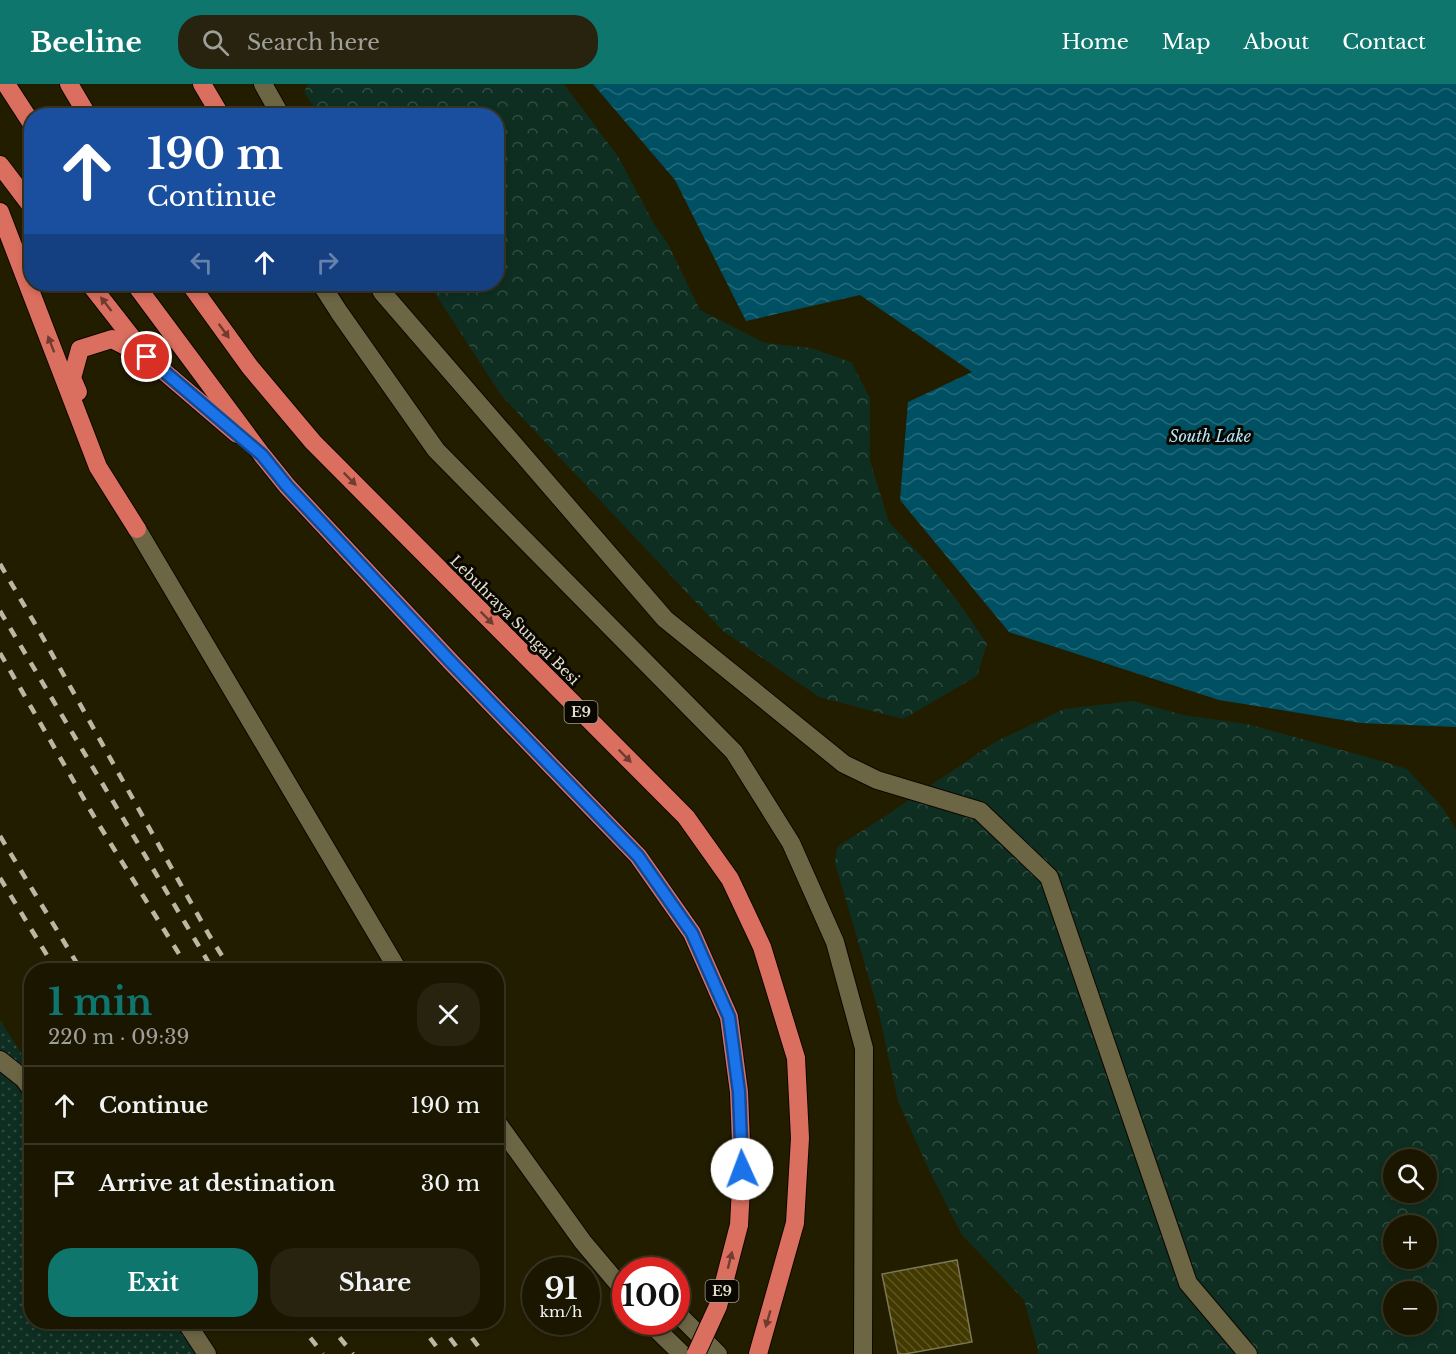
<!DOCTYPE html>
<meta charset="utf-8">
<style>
body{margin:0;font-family:"Libre Baskerville",serif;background:#27230f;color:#f1f3f6;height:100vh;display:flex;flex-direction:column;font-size:22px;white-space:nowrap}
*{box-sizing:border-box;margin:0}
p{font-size:20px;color:#9f9f99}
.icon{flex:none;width:33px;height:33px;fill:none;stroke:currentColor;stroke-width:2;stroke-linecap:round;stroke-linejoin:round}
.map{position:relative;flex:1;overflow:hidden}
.details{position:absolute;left:24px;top:879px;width:480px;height:366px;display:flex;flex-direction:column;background:#1a1600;border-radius:24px;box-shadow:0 3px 9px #0003,0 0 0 2px #383522}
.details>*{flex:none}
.top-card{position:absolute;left:24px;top:24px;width:480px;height:183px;border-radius:24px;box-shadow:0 3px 9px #0003,0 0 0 2px #383522;background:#1a4fa0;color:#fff;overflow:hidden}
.buttons{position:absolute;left:1383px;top:1065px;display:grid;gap:12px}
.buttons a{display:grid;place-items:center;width:54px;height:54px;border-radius:50%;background:#1a1600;box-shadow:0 3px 9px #0003,0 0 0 2px #383522;font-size:30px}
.speed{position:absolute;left:522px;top:1173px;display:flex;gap:12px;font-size:30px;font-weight:700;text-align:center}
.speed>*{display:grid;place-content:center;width:78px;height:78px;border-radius:50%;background:#1a1600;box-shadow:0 3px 9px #0003,0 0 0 2px #383522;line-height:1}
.speed small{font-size:15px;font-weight:400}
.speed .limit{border:9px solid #d22;background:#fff;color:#111}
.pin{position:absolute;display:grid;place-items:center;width:51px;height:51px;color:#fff;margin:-26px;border:3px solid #fff;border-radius:50%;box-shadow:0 2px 6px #0007}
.me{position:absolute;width:66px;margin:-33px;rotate:358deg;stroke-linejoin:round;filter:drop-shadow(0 0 4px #0008)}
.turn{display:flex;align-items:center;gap:21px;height:126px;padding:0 24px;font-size:27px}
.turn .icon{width:78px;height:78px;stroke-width:2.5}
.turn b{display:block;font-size:42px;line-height:51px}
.lanes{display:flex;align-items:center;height:57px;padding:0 24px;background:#0003;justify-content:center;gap:30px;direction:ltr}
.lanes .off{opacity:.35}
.round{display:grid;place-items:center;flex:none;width:63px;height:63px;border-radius:24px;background:#27230f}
.summary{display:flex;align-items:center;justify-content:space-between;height:102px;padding:0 24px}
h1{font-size:36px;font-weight:700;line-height:45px;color:#0f766e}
.primary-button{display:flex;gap:12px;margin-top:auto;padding:12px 24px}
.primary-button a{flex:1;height:69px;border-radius:24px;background:#0f766e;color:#fff;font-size:24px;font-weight:700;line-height:69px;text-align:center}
.primary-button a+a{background:#27230f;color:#f1f3f6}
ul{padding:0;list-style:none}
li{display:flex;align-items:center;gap:18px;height:78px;padding:0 24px;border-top:2px solid #383522}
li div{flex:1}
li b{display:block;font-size:22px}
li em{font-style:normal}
header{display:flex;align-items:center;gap:36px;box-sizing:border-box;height:84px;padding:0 30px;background:#0f766e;color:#fff}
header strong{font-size:28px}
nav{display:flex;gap:33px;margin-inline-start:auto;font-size:21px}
.search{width:420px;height:54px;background:#27230f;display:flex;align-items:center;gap:15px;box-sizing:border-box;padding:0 21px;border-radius:24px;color:#9f9f99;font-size:22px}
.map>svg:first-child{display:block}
</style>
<header>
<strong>Beeline</strong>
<div class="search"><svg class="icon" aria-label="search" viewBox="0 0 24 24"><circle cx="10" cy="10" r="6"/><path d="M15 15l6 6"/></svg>Search here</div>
<nav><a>Home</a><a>Map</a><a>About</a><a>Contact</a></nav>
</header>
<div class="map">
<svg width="1456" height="1270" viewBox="0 0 1456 1270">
<defs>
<pattern id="grass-dots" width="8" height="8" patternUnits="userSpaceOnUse" patternTransform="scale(1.5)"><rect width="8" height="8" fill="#0e2e21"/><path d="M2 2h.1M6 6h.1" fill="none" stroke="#314c40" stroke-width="1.8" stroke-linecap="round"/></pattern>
<pattern id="forest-crowns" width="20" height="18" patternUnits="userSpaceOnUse" patternTransform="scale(1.5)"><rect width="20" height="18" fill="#0e2e21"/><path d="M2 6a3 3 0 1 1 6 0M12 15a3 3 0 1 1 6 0" fill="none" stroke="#314c40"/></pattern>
<pattern id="water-waves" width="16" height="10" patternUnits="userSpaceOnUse" patternTransform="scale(1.5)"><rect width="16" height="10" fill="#005063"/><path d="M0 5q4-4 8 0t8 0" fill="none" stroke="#256978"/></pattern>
<pattern id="building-back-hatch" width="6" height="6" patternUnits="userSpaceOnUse" patternTransform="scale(1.5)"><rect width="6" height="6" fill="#423900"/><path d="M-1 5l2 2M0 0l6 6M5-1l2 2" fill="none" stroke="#5d5524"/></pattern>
</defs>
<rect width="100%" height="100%" fill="#231d00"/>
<path fill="url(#grass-dots)" d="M0,936L31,985L32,1238H196L217,1270H0Z"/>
<g fill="url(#forest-crowns)" fill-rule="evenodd">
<path d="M308,0H564L619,74L654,140L668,160L700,226L765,259L811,264L851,278L870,314V377L889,438L923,474L957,516L987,560L977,592L903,635L819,613L723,547L501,311L429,200H496V32L319,31L304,8Z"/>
<path d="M1133,617L1183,631L1247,640L1378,676L1407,685L1442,723L1456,745V1270H1038V1266L1024,1216L962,1151L929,1086L898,1017L878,925L835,779L837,763L887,731L995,658L1064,625ZM1394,1076H1426V1108H1394ZM1394,1142H1426V1174H1394ZM1394,1208H1426V1240H1394Z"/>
</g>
<path fill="url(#water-waves)" d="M593,0H1456V643L1361,639L1219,616L1009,548L900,416L908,318L972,288L860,211L746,237L675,96Z"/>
<path fill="url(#building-back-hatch)" stroke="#7b7654" stroke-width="1.5" d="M957,1176L972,1258L905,1270H898L882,1190Z"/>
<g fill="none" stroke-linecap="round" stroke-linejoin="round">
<defs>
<g id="minor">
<path d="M263,0L281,32"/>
<path d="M321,200L339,228L436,366L734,668L791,759L835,858L864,964L863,1270"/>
<path d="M378,200L382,208L665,535L844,680L877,696L980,727L1049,793L1188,1199L1248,1270"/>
<path d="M137,445L398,886"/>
<path d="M0,976L24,995L32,1006"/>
<path d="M496,1037L583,1158L626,1209"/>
<path d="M676,1228L718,1270"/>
<path d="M186,1238L207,1270"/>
<path d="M649,1238L682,1270"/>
</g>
<g id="highway">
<path d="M6,0L32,40"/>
<path d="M69,0L88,32"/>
<path d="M202,0L221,32"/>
<path d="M0,81L32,123"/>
<path d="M0,128L98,383L137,445"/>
<path d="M90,200L147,273L237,350"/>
<path d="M135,200L262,371L287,402L451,578L638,772L692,849L729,933L739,1008L742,1085L739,1141"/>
<path d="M190,200L250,283L313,358L686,733L730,795L762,863L796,974L800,1054L795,1139L758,1270"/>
<path d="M78,308L72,294L80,265L112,255L147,273"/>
</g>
</defs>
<use href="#minor" stroke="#0c0700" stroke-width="20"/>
<use href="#highway" stroke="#0c0700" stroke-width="20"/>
<use href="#minor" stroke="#6c6645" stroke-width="18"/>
<use href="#highway" stroke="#db6f5f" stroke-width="18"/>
<g stroke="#bbb7a3" stroke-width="4.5" stroke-dasharray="10 10" stroke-linecap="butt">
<path d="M0,480L38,545L209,851L231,886"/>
<path d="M0,527L213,886"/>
<path d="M0,569L96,736L189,886"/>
<path d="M0,752L81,886"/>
<path d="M0,794L56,886"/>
<path d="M298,1238L323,1270"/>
<path d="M327,1238L353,1270"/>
<path d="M418,1238L442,1270"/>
<path d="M438,1238L462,1270"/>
<path d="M460,1238L484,1270"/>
</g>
<defs>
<path id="highway-bridge" d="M696,1270L718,1222L739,1141"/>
</defs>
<use href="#highway-bridge" stroke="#0c0700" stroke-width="20" stroke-linecap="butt"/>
<use href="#highway-bridge" stroke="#db6f5f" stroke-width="18"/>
</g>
<defs><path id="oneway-solid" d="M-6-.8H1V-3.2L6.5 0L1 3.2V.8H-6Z" transform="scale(1.5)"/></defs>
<g fill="#723b30">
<use href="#oneway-solid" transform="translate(106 220) rotate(-128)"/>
<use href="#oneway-solid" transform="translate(224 247) rotate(54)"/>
<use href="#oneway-solid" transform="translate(51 260) rotate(-111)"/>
<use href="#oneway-solid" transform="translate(350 395) rotate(45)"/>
<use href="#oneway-solid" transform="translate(487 534) rotate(45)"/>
<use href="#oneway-solid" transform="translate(625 672) rotate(45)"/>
<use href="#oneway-solid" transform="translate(730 1176) rotate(-76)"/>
<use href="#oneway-solid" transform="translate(768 1235) rotate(106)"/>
</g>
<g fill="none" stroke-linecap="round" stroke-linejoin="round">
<defs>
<path id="route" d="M147,273L262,371L287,402L451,578L638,772L692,849L729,933L739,1008L742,1085"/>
</defs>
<use href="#route" stroke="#114b97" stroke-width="15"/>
<use href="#route" stroke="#1a73e8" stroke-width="10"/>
</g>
<g text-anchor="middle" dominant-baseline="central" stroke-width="6" stroke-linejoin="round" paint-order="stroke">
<g fill="#090700" stroke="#a19e90" stroke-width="1.5">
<rect x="564.5" y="617" width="33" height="22" rx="4.5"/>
<rect x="705.5" y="1196" width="33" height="22" rx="4.5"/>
</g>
<g font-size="14" font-weight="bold" fill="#e2dfcd">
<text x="581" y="628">E9</text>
<text x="722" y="1207">E9</text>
</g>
<g font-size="15" fill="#e2dfcd" stroke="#090700">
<text transform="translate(515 536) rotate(45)">Lebuhraya Sungai Besi</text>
</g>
<g font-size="16" font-style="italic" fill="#b2e8fb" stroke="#090700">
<text x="1210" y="352">South Lake</text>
</g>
</g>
</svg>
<div class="buttons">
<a><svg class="icon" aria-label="search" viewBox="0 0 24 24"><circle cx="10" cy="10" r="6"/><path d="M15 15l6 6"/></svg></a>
<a>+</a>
<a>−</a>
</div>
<div class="speed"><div>91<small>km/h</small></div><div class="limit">100</div></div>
<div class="pin" style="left:147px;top:273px;background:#d93025"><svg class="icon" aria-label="arrive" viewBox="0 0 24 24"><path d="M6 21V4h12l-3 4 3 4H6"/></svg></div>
<svg class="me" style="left:742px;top:1085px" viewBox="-20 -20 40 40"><circle r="19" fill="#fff"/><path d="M0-13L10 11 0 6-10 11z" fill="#1a73e8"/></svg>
<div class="top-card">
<div class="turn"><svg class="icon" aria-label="ahead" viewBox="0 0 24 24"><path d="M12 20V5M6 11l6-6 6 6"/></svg><div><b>190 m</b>Continue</div></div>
<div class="lanes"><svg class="icon off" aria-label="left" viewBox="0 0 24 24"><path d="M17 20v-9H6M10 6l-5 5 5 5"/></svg><svg class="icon" aria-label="ahead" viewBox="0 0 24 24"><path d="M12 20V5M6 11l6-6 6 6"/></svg><svg class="icon off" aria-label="right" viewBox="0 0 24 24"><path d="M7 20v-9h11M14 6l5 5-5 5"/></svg></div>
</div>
<section class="details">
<div class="summary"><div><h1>1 min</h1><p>220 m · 09:39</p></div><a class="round"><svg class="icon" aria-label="close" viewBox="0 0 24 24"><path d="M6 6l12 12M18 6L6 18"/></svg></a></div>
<ul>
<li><svg class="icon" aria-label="ahead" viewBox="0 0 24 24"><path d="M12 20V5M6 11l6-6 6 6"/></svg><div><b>Continue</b></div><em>190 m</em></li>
<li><svg class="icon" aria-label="arrive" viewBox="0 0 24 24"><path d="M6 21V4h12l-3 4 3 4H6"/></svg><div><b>Arrive at destination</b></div><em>30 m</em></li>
</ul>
<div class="primary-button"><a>Exit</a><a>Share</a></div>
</section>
</div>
